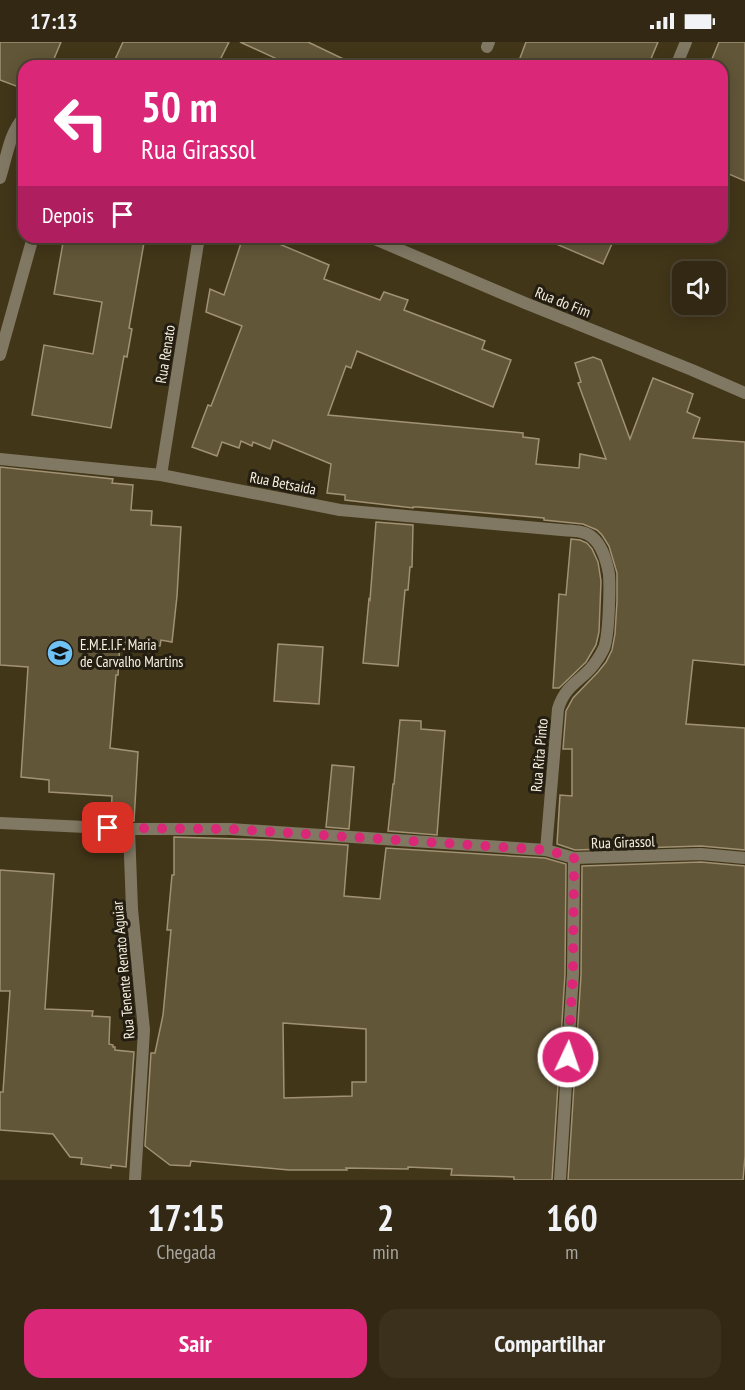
<!DOCTYPE html>
<html lang="pt">
<style>
body{margin:0;font-family:"PT Sans Narrow",sans-serif;background:#3a301c;color:#f1f3f6;height:100vh;display:flex;flex-direction:column;font-size:22px;white-space:nowrap}
*{box-sizing:border-box;margin:0}
p{font-size:20px;color:#a8a6a0}
.icon{flex:none;width:33px;height:33px;fill:none;stroke:currentColor;stroke-width:2;stroke-linecap:round;stroke-linejoin:round}
.map{position:relative;height:1138px;overflow:hidden}
.panel{display:flex;flex-direction:column;background:#322813;flex:1}
.panel>*{flex:none}
.top-card{position:absolute;left:18px;top:18px;width:710px;height:183px;border-radius:18px;box-shadow:0 3px 15px #0003,0 0 0 2px #4d4433;background:#db2777;color:#fff;overflow:hidden}
.fabs{position:absolute;left:672px;top:219px;display:grid;gap:12px}
.fabs a{display:grid;place-items:center;width:54px;height:54px;border-radius:12px;background:#322813;box-shadow:0 3px 15px #0003,0 0 0 2px #4d4433;font-size:30px}
.pin{position:absolute;display:grid;place-items:center;width:51px;height:51px;color:#fff;margin:-26px;border-radius:12px;box-shadow:0 3px 9px #0006}
.me{position:absolute;width:66px;margin:-33px;rotate:3deg;stroke-linejoin:round;filter:drop-shadow(0 0 4px #0008)}
.turn{display:flex;align-items:center;gap:21px;height:126px;padding:0 24px;font-size:27px}
.turn .icon{width:78px;height:78px;stroke-width:2.5}
.turn b{display:block;font-size:42px;line-height:51px}
.then{display:flex;align-items:center;height:57px;padding:0 24px;background:#0003;gap:12px;font-size:22px}
.eta{display:flex;justify-content:space-evenly;align-items:center;height:102px;text-align:center}
.eta b{font-size:36px;font-weight:600;line-height:42px}
.primary-button{display:flex;gap:12px;margin-top:auto;padding:12px 24px}
.primary-button a{flex:1;height:69px;border-radius:18px;background:#db2777;color:#fff;font-size:24px;font-weight:600;line-height:69px;text-align:center}
.primary-button a+a{background:#3a301c;color:#f1f3f6}
.status{display:flex;justify-content:space-between;align-items:center;height:42px;padding:0 30px;background:#322813;direction:ltr}
.status svg{height:16px;fill:currentColor}
.map>svg:first-child{display:block}
</style>
<div class="status"><b>17:13</b><svg viewBox="0 0 49 12"><path d="M0 12V9h3v3zM5 12V6h3v6zM10 12V3h3v9zM15 12V0h3v12zM26 1h20v11H26zM47 4h2v5h-2z"/></svg></div>
<div class="map">
<svg width="745" height="1138" viewBox="0 0 745 1138">
<rect width="100%" height="100%" fill="#423619"/>
<g fill="#625638" stroke="#a09273" stroke-width="1.5" fill-rule="evenodd">
<path d="M0,0H61L51,24H24V47L0,38Z"/>
<path d="M123,0H229L217,24H112Z"/>
<path d="M240,0H308L358,24H271L275,16Z"/>
<path d="M526,0H658L648,24H517Z"/>
<path d="M719,0H745V139L722,129V24H714L710,22Z"/>
<path d="M64,195H145L129,286L132,287L127,315L124,314L111,386L32,373L44,303L93,312L102,260L54,252Z"/>
<path d="M243,195H279L277,201L329,223L324,237L380,258L384,250L408,258L404,268L485,299L482,307L511,318L493,365L357,309L351,326L346,324L328,373L523,391V395L539,397L536,422L579,426L580,412L606,417L578,341L581,340L575,321L593,315L601,318L630,397L653,336L693,352L687,370L700,376L693,396L745,400V623L693,618L686,682L745,686V808L701,804L575,808L557,802L560,753L572,754V707H563L566,669L573,656L598,630L606,620L612,608L615,592L617,559V531L609,504L602,493L597,488L583,482L544,478V476L418,465H413V466L345,458V453L327,451L331,422L273,398L270,407L253,400L252,404L241,399L239,406L222,400L217,414L192,405L208,363L211,364L242,284L206,270L210,247L224,253Z"/>
<path d="M540,195H615L603,222Z"/>
<path d="M0,425L113,437L112,441L133,443L131,468L152,469L151,483L181,485L177,554L172,600L161,598L160,604L120,600L118,633H116L110,706L138,710L134,779L111,778L112,754L49,750V738L21,735L28,625L0,623Z"/>
<path d="M376,480L413,483L412,525H410L408,548H405L398,624L363,621L369,557L370,558Z"/>
<path d="M571,497L580,498L587,501L592,507L598,520L601,539L599,590L596,603L586,620L559,646H553L559,552L566,553Z"/>
<path d="M278,602L323,605L319,662L274,659Z"/>
<path d="M400,678L421,679V687L445,689L437,793L388,789L393,742H394Z"/>
<path d="M332,723L354,725L349,787L326,785Z"/>
<path d="M174,795L268,798L348,803L344,854L380,857L386,806L545,816L566,822L565,932L552,1138H514V1135L451,1133L452,1127L408,1125V1127L346,1126L347,1128H289L191,1119L190,1124L170,1123L145,1104L151,1011H155L163,973L171,888H167L172,833H174ZM283,981L366,987V1040H352V1054L284,1056Z"/>
<path d="M701,820L745,824V1114L743,1138H568L581,933L582,824Z"/>
<path d="M0,828L54,832L45,967L93,969L92,974L110,975L109,1002L113,1003V1005H115V1008L134,1010L126,1125L111,1123V1126L81,1122L82,1116L70,1115L53,1092L0,1088V1050H3L10,949H0Z"/>
</g>
<g fill="none" stroke-linecap="round" stroke-linejoin="round">
<path stroke="#807863" stroke-width="12" d="M0,313L33,195"/>
<g stroke="#807863" stroke-width="12">
<path d="M487,5L489,0"/>
<path d="M676,24L686,0"/>
<path d="M0,136C7,115 9,91 24,75"/>
<path d="M370,195L525,261L692,328L745,351"/>
<path d="M0,417L161,433L340,468L561,488C572,489 584,488 592,495C602,503 607,521 609,532C610,547 609,593 604,606C602,610 600,614 597,618C585,638 566,640 558,667L546,808"/>
<path d="M161,433L199,195"/>
<path d="M0,781L129,787H230L546,808L574,816L701,812L745,816"/>
<path d="M129,787L132,867L144,988L135,1138"/>
<path d="M560,1138L573,932L574,816"/>
</g>
</g>
<g fill="none" stroke-linecap="round" stroke-linejoin="round">
<path stroke="#db2777" stroke-width="10" stroke-dasharray="0 18" d="M108,786L230,787L546,808L574,816L573,932L568,1015"/>
</g>
<defs>
<symbol id="school-disc" viewBox="-11 -11 22 22"><circle r="9.5" fill="#70c1f4" stroke="#241e12"/><path d="M0-5L7-2L0 1L-7-2ZM-4 1L0 2.5L4 1V4Q0 6-4 4Z" fill="#111"/></symbol>
</defs>
<g fill-rule="evenodd">
<use href="#school-disc" x="45" y="596" width="30" height="30"/>
</g>
<g text-anchor="middle" dominant-baseline="central" stroke-width="6" stroke-linejoin="round" paint-order="stroke">
<g font-size="15" fill="#f7f0df" stroke="#241e12">
<text transform="translate(563 260) rotate(22)">Rua do Fim</text>
<text transform="translate(165 312) rotate(-81)">Rua Renato</text>
<text transform="translate(283 441) rotate(11)">Rua Betsaida</text>
<text transform="translate(539 713) rotate(-85)">Rua Rita Pinto</text>
<text transform="translate(623 800) rotate(-2)">Rua Girassol</text>
<text transform="translate(123 928) rotate(-95)">Rua Tenente Renato Aguiar</text>
</g>
<g font-size="15" fill="#f7f0df" stroke="#241e12" text-anchor="start">
<text x="80" y="602">E.M.E.I.F. Maria<tspan x="80" dy="17">de Carvalho Martins</tspan></text>
</g>
</g>
</svg>
<div class="fabs">
<a><svg class="icon" aria-label="sound" viewBox="0 0 24 24"><path d="M4 9h4l5-4v14l-5-4H4zM17 9q2 3 0 6"/></svg></a>
</div>
<div class="pin" style="left:108px;top:786px;background:#d93025"><svg class="icon" aria-label="arrive" viewBox="0 0 24 24"><path d="M6 21V4h12l-3 4 3 4H6"/></svg></div>
<svg class="me" style="left:568px;top:1015px" viewBox="-20 -20 40 40"><circle r="17" fill="#db2777" stroke="#fff" stroke-width="3"/><path d="M0-11L8 9 0 5-8 9z" fill="#fff"/></svg>
<div class="top-card">
<div class="turn"><svg class="icon" aria-label="left" viewBox="0 0 24 24"><path d="M17 20v-9H6M10 6l-5 5 5 5"/></svg><div><b>50 m</b>Rua Girassol</div></div>
<div class="then">Depois<svg class="icon" aria-label="arrive" viewBox="0 0 24 24"><path d="M6 21V4h12l-3 4 3 4H6"/></svg></div>
</div>
</div>
<section class="panel">
<div class="eta">
<div><b>17:15</b><p>Chegada</p></div>
<div><b>2</b><p>min</p></div>
<div><b>160</b><p>m</p></div>
</div>
<div class="primary-button"><a>Sair</a><a>Compartilhar</a></div>
</section>
